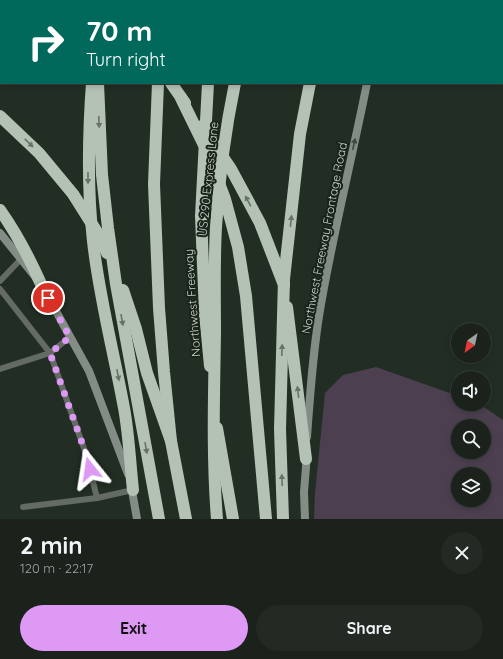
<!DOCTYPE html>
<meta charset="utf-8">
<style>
body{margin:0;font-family:Quicksand,sans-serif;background:#232a24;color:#f1f3f6;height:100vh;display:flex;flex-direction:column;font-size:15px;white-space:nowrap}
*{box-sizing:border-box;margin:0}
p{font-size:13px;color:#9fa4a3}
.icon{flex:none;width:22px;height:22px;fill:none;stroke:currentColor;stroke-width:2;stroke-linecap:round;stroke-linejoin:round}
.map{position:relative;height:519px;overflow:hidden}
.panel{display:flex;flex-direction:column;background:#1a221b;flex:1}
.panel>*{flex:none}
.hud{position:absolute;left:0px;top:0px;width:503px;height:84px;box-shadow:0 2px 6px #0003,0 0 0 1px #383f3a;background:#00695c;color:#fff;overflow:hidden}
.needle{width:26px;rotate:213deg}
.controls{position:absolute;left:451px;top:323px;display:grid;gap:8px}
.controls a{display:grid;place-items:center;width:40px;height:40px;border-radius:50%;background:#1a221b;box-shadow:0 2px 6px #0003,0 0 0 1px #383f3a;font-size:20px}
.pin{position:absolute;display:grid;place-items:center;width:34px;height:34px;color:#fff;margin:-17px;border:2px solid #fff;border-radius:50%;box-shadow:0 1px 4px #0007}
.me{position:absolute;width:44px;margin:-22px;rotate:345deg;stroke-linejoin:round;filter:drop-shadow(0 0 3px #0008)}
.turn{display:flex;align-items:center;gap:14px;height:84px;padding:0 20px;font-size:18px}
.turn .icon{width:52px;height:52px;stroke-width:2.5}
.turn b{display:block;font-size:28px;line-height:34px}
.round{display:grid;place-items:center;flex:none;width:42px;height:42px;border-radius:21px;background:#232a24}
.head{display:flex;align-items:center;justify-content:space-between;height:68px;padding:0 20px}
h1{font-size:24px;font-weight:700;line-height:30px}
.primary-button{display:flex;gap:8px;margin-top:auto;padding:8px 20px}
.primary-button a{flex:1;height:46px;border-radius:24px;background:#dd99f4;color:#111;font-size:16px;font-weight:700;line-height:46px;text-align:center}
.primary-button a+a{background:#232a24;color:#f1f3f6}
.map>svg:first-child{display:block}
</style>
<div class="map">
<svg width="503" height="519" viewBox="0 0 503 519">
<rect width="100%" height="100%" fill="#222e24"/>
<path fill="#4c3f50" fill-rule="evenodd" d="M376,367L458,396V404H479L503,420V519H314L315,493L325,393L343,375ZM458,426H484V452H458ZM458,474H484V500H458Z"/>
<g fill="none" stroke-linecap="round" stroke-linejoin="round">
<g stroke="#646a64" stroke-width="6">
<path d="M0,281L21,259"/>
<path d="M0,289L50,353L0,369"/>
<path d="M70,337L50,353L86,454L97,498L133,490"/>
<path d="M23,507L97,498"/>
</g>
<g stroke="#848d85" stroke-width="8">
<path d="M499,0L501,1"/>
<path d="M387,1V0"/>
<path d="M0,233L41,284L89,371L128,474"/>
<path d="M307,437C310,394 313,351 320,310C333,233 352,159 367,83"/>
<path d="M131,485L137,519"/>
<path d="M305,519L304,492L307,454"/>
</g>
<g stroke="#b3c2b4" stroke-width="12">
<path d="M95,0L96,1"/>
<path d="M108,1V0"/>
<path d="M168,1V0"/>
<path d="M217,1V0"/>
<path d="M259,1L260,0"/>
<path d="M327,1L328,0"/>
<path d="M92,83C88,137 87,187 93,241C99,297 114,353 124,408C129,435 130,463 133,490"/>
<path d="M158,83L154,184L159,308L164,372L171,441L186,519"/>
<path d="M171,83L185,103"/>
<path d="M181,98L205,147L225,199L238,247L246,296L266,519"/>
<path d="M202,126L231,169L260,223L284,285"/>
<path d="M0,210C17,234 29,257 41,284"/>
<path d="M287,307L306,459"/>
<path d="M205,314L210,366"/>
<path d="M217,428L233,519"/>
</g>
<g stroke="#b3c2b4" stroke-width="12">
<path d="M98,83L102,175L108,228L116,284L159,519"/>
<path d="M0,116L39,153L73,194L102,240L107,253"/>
<path d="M123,290L136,329L147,373L171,441"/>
<path d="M205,314L201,216L208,83"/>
<path d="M217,519C212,457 214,396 215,334C215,298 214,263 216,227C219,179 225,131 235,83"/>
<path d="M283,519L280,429L284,279L300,134L310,83"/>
</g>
</g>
<defs><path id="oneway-solid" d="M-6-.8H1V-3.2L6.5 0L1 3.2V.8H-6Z"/></defs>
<g fill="#667367">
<use href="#oneway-solid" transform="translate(99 122) rotate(88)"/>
<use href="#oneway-solid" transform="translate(29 143) rotate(44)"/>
<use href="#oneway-solid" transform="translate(88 178) rotate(90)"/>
<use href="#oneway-solid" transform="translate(248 201) rotate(-118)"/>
<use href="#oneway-solid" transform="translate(291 221) rotate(-84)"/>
<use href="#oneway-solid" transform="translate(122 320) rotate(80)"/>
<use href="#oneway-solid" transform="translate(282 350) rotate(-88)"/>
<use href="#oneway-solid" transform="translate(118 375) rotate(79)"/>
<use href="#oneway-solid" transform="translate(298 392) rotate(-97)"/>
<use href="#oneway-solid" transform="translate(146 448) rotate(80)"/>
<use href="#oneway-solid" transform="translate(282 480) rotate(-92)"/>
</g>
<use fill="#3e493f" href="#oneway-solid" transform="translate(354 144) rotate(-78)"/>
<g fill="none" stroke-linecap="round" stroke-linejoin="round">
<path stroke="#dd99f4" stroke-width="7" stroke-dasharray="0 12.6" d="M48,298L70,337L50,353L86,454L90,469"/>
</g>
<g text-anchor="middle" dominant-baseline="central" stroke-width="4" stroke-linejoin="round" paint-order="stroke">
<g font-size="12" fill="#cdd4ce" stroke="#19241a">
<text transform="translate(208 179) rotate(-84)">US 290 Express Lane</text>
<text transform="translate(324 238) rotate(-79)">Northwest Freeway Frontage Road</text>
<text transform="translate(192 303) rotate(-94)">Northwest Freeway</text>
</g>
</g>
</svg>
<div class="controls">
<a><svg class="needle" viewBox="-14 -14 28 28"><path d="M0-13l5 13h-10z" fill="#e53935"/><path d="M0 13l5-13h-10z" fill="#9fa4a3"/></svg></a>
<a><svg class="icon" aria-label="sound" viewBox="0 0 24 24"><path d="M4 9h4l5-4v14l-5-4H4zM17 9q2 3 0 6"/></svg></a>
<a><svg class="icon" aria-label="search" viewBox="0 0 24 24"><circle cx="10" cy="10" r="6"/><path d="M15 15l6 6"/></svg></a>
<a><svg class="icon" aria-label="layers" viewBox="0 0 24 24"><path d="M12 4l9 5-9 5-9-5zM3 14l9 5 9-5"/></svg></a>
</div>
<div class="pin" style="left:48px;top:298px;background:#d93025"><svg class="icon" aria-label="arrive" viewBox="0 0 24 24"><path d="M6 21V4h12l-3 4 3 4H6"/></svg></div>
<svg class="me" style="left:90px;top:469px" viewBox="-20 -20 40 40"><path d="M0-17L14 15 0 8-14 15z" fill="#dd99f4" stroke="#fff" stroke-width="4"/></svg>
<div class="hud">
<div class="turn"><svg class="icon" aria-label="right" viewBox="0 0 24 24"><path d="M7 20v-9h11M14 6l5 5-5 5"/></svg><div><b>70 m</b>Turn right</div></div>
</div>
</div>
<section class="panel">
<div class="head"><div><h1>2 min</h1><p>120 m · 22:17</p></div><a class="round"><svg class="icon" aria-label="close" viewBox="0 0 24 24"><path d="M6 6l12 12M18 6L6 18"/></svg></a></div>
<div class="primary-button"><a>Exit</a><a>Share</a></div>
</section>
